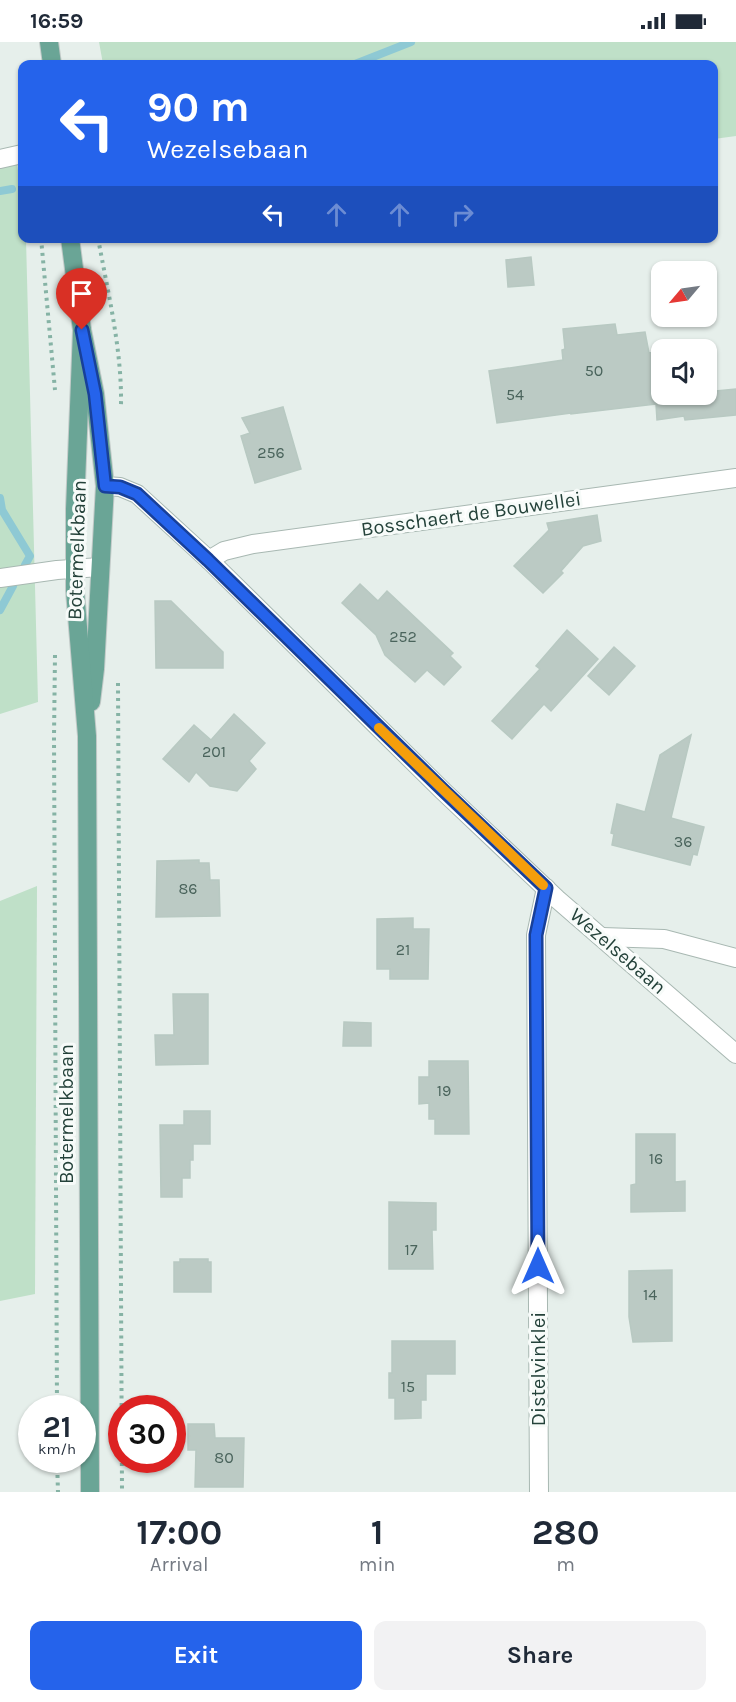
<!DOCTYPE html>
<style>
body{margin:0;font-family:Karla,sans-serif;background:#f2f2f3;color:#1f2937;height:100vh;display:flex;flex-direction:column;font-size:22px;white-space:nowrap}
*{box-sizing:border-box;margin:0}
p{font-size:20px;color:#747a83}
.icon{flex:none;width:33px;height:33px;fill:none;stroke:currentColor;stroke-width:2;stroke-linecap:round;stroke-linejoin:round}
.map{position:relative;height:1450px;overflow:hidden}
.sheet{display:flex;flex-direction:column;background:#fff;flex:1}
.sheet>*{flex:none}
.hud{position:absolute;left:18px;top:18px;width:700px;height:183px;border-radius:12px;box-shadow:0 2px 4px #0004;background:#2563eb;color:#fff;overflow:hidden}
.needle{width:39px;rotate:241deg}
.controls{position:absolute;left:651px;top:219px;display:grid;gap:12px}
.controls a{display:grid;place-items:center;width:66px;height:66px;border-radius:12px;background:#fff;box-shadow:0 2px 4px #0004;font-size:30px}
.speed{position:absolute;left:18px;top:1353px;display:flex;gap:12px;font-size:30px;font-weight:700;text-align:center}
.speed>*{display:grid;place-content:center;width:78px;height:78px;border-radius:50%;background:#fff;box-shadow:0 2px 4px #0004;line-height:1}
.speed small{font-size:15px;font-weight:400}
.speed .limit{border:9px solid #d22;background:#fff;color:#111}
.pin{position:absolute;display:grid;place-items:center;width:51px;height:51px;color:#fff;margin:-62px -26px;border-radius:50% 50% 50% 0;rotate:-45deg;box-shadow:0 0 6px #0007}
.pin .icon{rotate:45deg}
.me{position:absolute;width:66px;margin:-33px;rotate:0deg;stroke-linejoin:round;filter:drop-shadow(0 0 4px #0008)}
.turn{display:flex;align-items:center;gap:21px;height:126px;padding:0 30px;font-size:27px}
.turn .icon{width:78px;height:78px;stroke-width:2.5}
.turn b{display:block;font-size:42px;line-height:51px}
.lanes{display:flex;align-items:center;height:57px;padding:0 30px;background:#0003;justify-content:center;gap:30px;direction:ltr}
.lanes .off{opacity:.35}
.eta{display:flex;justify-content:space-evenly;align-items:center;height:102px;text-align:center}
.eta b{font-size:36px;font-weight:700;line-height:42px}
.primary-button{display:flex;gap:12px;margin-top:auto;padding:12px 30px}
.primary-button a{flex:1;height:69px;border-radius:12px;background:#2563eb;color:#fff;font-size:24px;font-weight:700;line-height:69px;text-align:center}
.primary-button a+a{background:#f2f2f3;color:#1f2937}
.status{display:flex;justify-content:space-between;align-items:center;height:42px;padding:0 30px;background:#fff;direction:ltr}
.status svg{height:16px;fill:currentColor}
.map>svg:first-child{display:block}
</style>
<div class="status"><b>16:59</b><svg viewBox="0 0 49 12"><path d="M0 12V9h3v3zM5 12V6h3v6zM10 12V3h3v9zM15 12V0h3v12zM26 1h20v11H26zM47 4h2v5h-2z"/></svg></div>
<div class="map">
<svg width="736" height="1450" viewBox="0 0 736 1450">
<rect width="100%" height="100%" fill="#e6efeb"/>
<g fill="#bfe0c8">
<path d="M99,0H736V94L714,97V22H103Z"/>
<path d="M16,113L22,159V196L26,197L38,660L0,672V117Z"/>
<path d="M37,844L35,1252L0,1259V859Z"/>
</g>
<g fill="none" stroke-linecap="round" stroke-linejoin="round">
<g stroke="#8ec9d4" stroke-width="8">
<path d="M355,22L411,0"/>
<path d="M0,149L12,147"/>
<path d="M0,456L2,468L30,514L25,523"/>
<path d="M0,568L13,544"/>
</g>
</g>
<g fill="#bbcac4" stroke="#b8c9c2" stroke-width="1.5">
<path d="M531,215L534,243L508,245L506,218Z"/>
<path d="M615,282L617,293L645,290L649,311L662,309V352H706V350L736,347V373L685,378L684,374L657,378L656,362L571,372V371L497,381L489,329L563,318L562,308L565,307L563,287Z"/>
<path d="M283,365L301,427L255,441L241,394L250,391L242,376Z"/>
<path d="M597,473L601,499L583,504L561,529L563,531L543,551L514,524L549,488L547,481Z"/>
<path d="M360,542L378,559L387,549L453,611L450,614L461,625L444,643L427,628L415,640L385,613L376,593L342,561Z"/>
<path d="M155,559H171L223,610V626H156Z"/>
<path d="M567,588L598,617L551,669L544,662L512,697L492,679L540,627L536,624Z"/>
<path d="M614,605L635,624L609,653L588,634Z"/>
<path d="M234,672L265,701L249,719L256,727L237,749L210,744L196,730L189,740L163,717L194,683L211,698Z"/>
<path d="M691,693L671,776L704,785L697,813L693,812L690,823L612,803L614,792L611,791L617,762L645,770L660,713Z"/>
<path d="M199,818V821H209L210,838H219L220,874L156,875L157,819Z"/>
<path d="M413,876V887H429L428,937H390V927H377V877Z"/>
<path d="M173,952H208V1022L156,1023L155,993H174Z"/>
<path d="M344,980L371,981V1004H343Z"/>
<path d="M429,1019H468L469,1092H435V1077H429V1061L419,1062V1035H429Z"/>
<path d="M184,1069H210V1102H193V1118H190V1136H182V1155H161L160,1083H184Z"/>
<path d="M636,1092H675V1140L685,1139V1169L631,1170V1143L636,1142Z"/>
<path d="M389,1160L436,1161V1188H432L433,1227H389Z"/>
<path d="M180,1217H208V1220H211V1250H174V1220H180Z"/>
<path d="M672,1228V1299L633,1300L629,1275V1229Z"/>
<path d="M392,1299H455V1332H426V1358H421V1376L395,1377V1356H389V1331H392Z"/>
<path d="M188,1382H214L215,1396H244L243,1445H195L196,1408H188Z"/>
</g>
<g fill="none" stroke-linecap="round" stroke-linejoin="round">
<defs>
<g id="minor">
<path d="M0,117L22,112"/>
<path d="M105,444L120,445L137,452L209,518L443,749L557,857L736,1012"/>
<path d="M209,518L224,509L253,502L736,436"/>
<path d="M0,536L57,528L100,525"/>
<path d="M602,895L664,897L736,916"/>
<path d="M539,1450L536,893L546,846"/>
</g>
<g id="major">
<path d="M49,0L52,22"/>
<path d="M70,196L82,288L95,352L105,444L95,627L91,660"/>
<path d="M82,288L75,467V549L87,694L90,1450"/>
</g>
</defs>
<use href="#minor" stroke="#a8b8b2" stroke-width="20"/>
<use href="#major" stroke="#c2cac8" stroke-width="20"/>
<g stroke="#86b3a5" stroke-width="4" stroke-dasharray="3 4.5" stroke-linecap="butt">
<path d="M41,196L55,348"/>
<path d="M98,196C108,251 122,308 121,363"/>
<path d="M55,613L54,695L57,1366"/>
<path d="M118,641L122,1450"/>
<path d="M57,1418L58,1450"/>
</g>
<use href="#minor" stroke="#fff" stroke-width="18"/>
<use href="#major" stroke="#6aa596" stroke-width="18"/>
</g>
<g fill="none" stroke-linecap="round" stroke-linejoin="round">
<defs>
<path id="route" d="M82,288L95,352L105,444L120,445L137,452L208,518L443,748L546,846L536,893L538,1224"/>
</defs>
<use href="#route" stroke="#184099" stroke-width="15"/>
<use href="#route" stroke="#2563eb" stroke-width="10"/>
<path stroke="#f59e0b" stroke-width="10" d="M379,686L543,843"/>
</g>
<g text-anchor="middle" dominant-baseline="central" stroke-width="6" stroke-linejoin="round" paint-order="stroke">
<g font-size="16" fill="#4a645c">
<text x="594" y="328">50</text>
<text x="515" y="352">54</text>
<text x="271" y="410">256</text>
<text x="403" y="594">252</text>
<text x="214" y="709">201</text>
<text x="683" y="799">36</text>
<text x="188" y="846">86</text>
<text x="403" y="907">21</text>
<text x="444" y="1048">19</text>
<text x="656" y="1116">16</text>
<text x="411" y="1207">17</text>
<text x="650" y="1252">14</text>
<text x="408" y="1344">15</text>
<text x="224" y="1415">80</text>
</g>
<g font-size="20" fill="#24423a" stroke="#f7fbf9">
<text transform="translate(471 472) rotate(-8)">Bosschaert de Bouwellei</text>
<text transform="translate(77 508) rotate(-88)">Botermelkbaan</text>
<text transform="translate(618 909) rotate(41)">Wezelsebaan</text>
<text transform="translate(66 1072) rotate(-90)">Botermelkbaan</text>
<text transform="translate(538 1327) rotate(-90)">Distelvinklei</text>
</g>
</g>
</svg>
<div class="controls">
<a><svg class="needle" viewBox="-14 -14 28 28"><path d="M0-13l5 13h-10z" fill="#e53935"/><path d="M0 13l5-13h-10z" fill="#747a83"/></svg></a>
<a><svg class="icon" aria-label="sound" viewBox="0 0 24 24"><path d="M4 9h4l5-4v14l-5-4H4zM17 9q2 3 0 6"/></svg></a>
</div>
<div class="speed"><div>21<small>km/h</small></div><div class="limit">30</div></div>
<div class="pin" style="left:82px;top:288px;background:#d93025"><svg class="icon" aria-label="arrive" viewBox="0 0 24 24"><path d="M6 21V4h12l-3 4 3 4H6"/></svg></div>
<svg class="me" style="left:538px;top:1224px" viewBox="-20 -20 40 40"><path d="M0-17L14 15 0 8-14 15z" fill="#2563eb" stroke="#fff" stroke-width="4"/></svg>
<div class="hud">
<div class="turn"><svg class="icon" aria-label="left" viewBox="0 0 24 24"><path d="M17 20v-9H6M10 6l-5 5 5 5"/></svg><div><b>90 m</b>Wezelsebaan</div></div>
<div class="lanes"><svg class="icon" aria-label="left" viewBox="0 0 24 24"><path d="M17 20v-9H6M10 6l-5 5 5 5"/></svg><svg class="icon off" aria-label="ahead" viewBox="0 0 24 24"><path d="M12 20V5M6 11l6-6 6 6"/></svg><svg class="icon off" aria-label="ahead" viewBox="0 0 24 24"><path d="M12 20V5M6 11l6-6 6 6"/></svg><svg class="icon off" aria-label="right" viewBox="0 0 24 24"><path d="M7 20v-9h11M14 6l5 5-5 5"/></svg></div>
</div>
</div>
<section class="sheet">
<div class="eta">
<div><b>17:00</b><p>Arrival</p></div>
<div><b>1</b><p>min</p></div>
<div><b>280</b><p>m</p></div>
</div>
<div class="primary-button"><a>Exit</a><a>Share</a></div>
</section>
